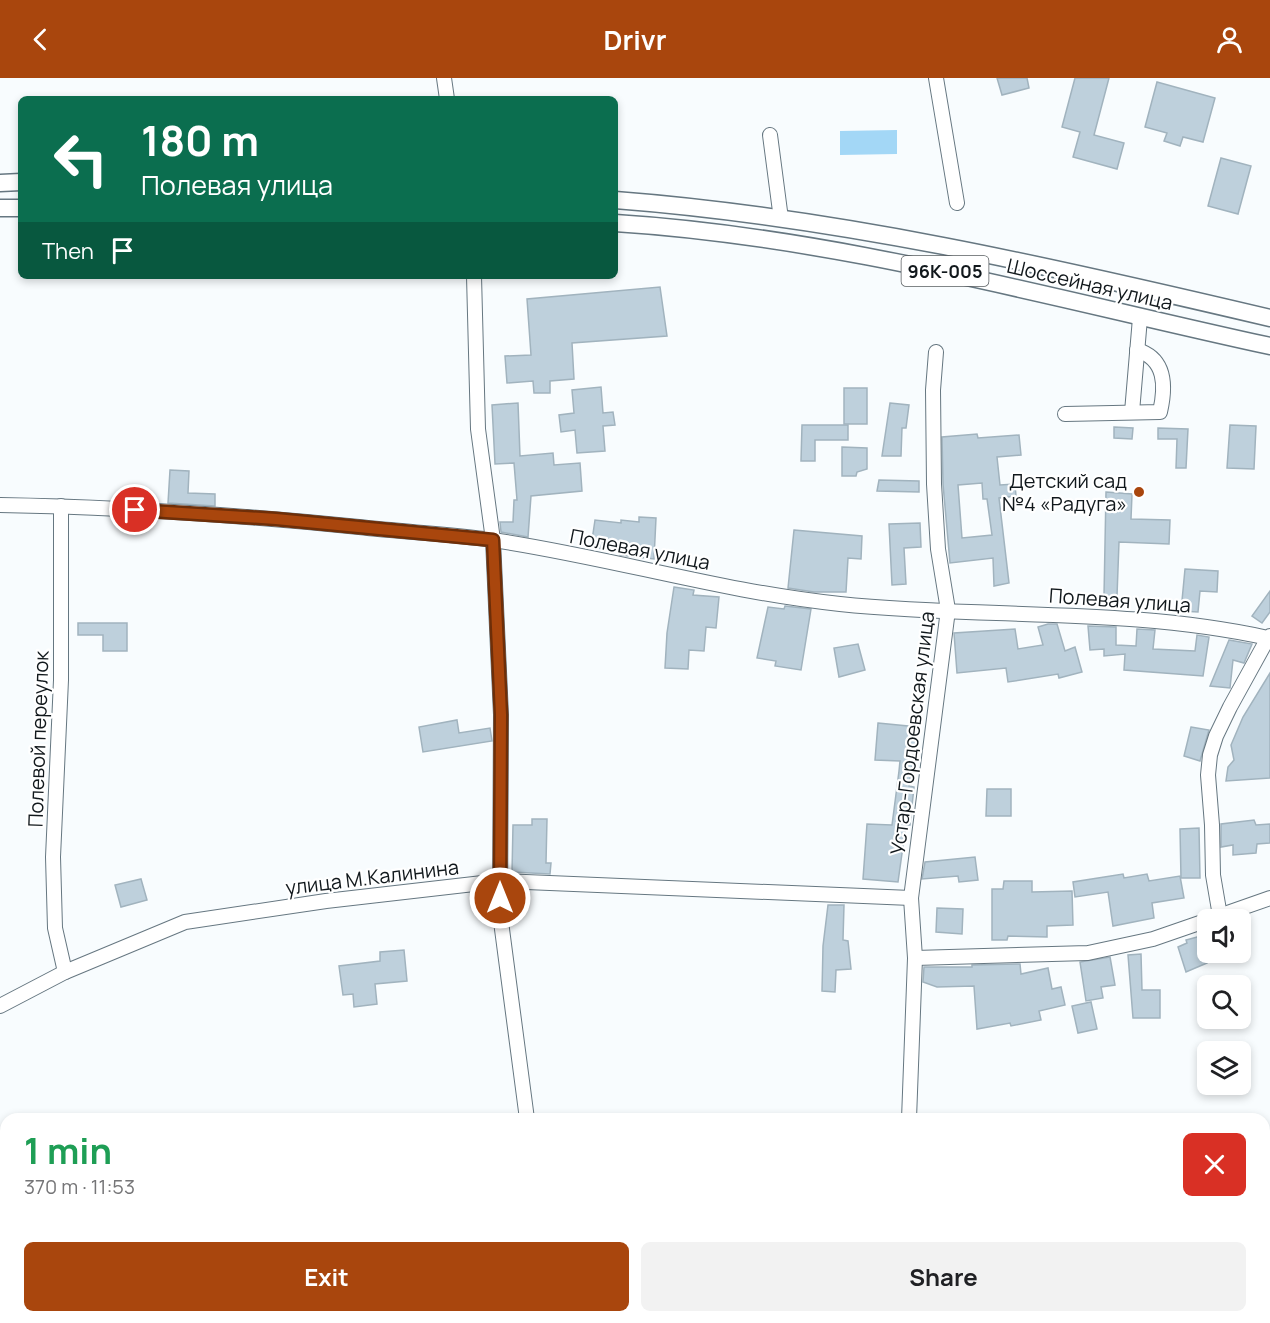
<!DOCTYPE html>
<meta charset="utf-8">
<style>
body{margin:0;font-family:Manrope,sans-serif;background:#f2f2f2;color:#202124;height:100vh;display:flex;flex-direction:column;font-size:22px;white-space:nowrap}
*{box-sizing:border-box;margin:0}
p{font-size:20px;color:#757577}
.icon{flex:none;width:33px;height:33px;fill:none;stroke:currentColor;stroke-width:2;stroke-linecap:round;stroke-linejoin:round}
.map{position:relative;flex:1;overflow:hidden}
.details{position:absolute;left:0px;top:1035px;width:1270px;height:210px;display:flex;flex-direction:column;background:#fff;border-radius:18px 18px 0 0;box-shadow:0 3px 9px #0003}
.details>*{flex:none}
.guide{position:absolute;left:18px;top:18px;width:600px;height:183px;border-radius:9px;box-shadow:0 3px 9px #0003;background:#0b6e4f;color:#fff;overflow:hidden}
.controls{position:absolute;left:1197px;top:831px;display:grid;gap:12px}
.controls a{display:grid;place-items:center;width:54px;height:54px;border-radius:9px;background:#fff;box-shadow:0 3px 9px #0003;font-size:30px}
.pin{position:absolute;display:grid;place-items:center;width:51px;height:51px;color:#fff;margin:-26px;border:3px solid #fff;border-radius:50%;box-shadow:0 2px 6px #0007}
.me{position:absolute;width:66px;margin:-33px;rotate:0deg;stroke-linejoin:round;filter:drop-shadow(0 0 4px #0008)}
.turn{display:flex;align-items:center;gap:21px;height:126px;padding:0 24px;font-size:27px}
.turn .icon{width:78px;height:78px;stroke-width:2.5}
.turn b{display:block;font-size:42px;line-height:51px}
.then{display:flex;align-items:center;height:57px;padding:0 24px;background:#0003;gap:12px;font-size:22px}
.round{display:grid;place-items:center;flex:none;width:63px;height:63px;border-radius:9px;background:#f2f2f2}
.summary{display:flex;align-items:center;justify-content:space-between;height:102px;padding:0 24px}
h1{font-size:36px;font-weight:700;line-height:45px;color:#1e9e55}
.button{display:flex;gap:12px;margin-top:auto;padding:12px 24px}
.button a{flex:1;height:69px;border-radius:9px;background:#a9460d;color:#fff;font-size:24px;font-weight:700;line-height:69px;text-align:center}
.button a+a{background:#f2f2f2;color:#202124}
header{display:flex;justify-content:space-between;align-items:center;height:78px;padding:0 24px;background:#a9460d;color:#fff;font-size:27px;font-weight:700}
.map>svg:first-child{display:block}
</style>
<header><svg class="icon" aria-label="back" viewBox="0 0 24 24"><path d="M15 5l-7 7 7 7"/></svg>Drivr<svg class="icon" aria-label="person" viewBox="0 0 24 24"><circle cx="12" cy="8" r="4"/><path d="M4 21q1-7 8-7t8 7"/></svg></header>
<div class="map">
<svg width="1270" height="1245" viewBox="0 0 1270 1245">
<rect width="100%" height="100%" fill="#f8fcfe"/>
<path fill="#a3d7f6" d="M897,52V76L840,77V53Z"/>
<g fill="#bed0dc" stroke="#a1b3be" stroke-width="1.5" fill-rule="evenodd">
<path d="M997,0H1027L1029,10L1002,17Z"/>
<path d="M1075,0H1109L1094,57L1124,65L1117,91L1073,79L1080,54L1062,49Z"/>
<path d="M1157,4L1215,20L1203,64L1183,59L1180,68L1164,63L1167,55L1145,49Z"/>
<path d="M1221,80L1251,88L1238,136L1208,128Z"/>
<path d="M660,209L667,258L572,265L574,301L550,303V315H534L533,303L507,305L505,278L531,277L527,221Z"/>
<path d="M601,309L603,335L613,334L615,347L603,348L605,373L577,375L575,352L561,354L559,337L574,335L572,312Z"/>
<rect x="844" y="310" width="23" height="36"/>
<path d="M518,325L520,378L553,375L554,387L580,385L582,413L531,418L528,459L501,454L500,444H513L514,422H517L514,385L495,386L492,327Z"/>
<path d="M890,325L909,327L906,350H902L901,378H882Z"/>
<path d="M802,347H848V362H815V383H801Z"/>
<path d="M1230,347L1256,348L1254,391L1227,390Z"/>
<path d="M1114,349L1133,350L1132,361L1114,360Z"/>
<path d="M1158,350L1188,351L1186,390H1176L1177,361H1158Z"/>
<path d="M977,356L978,360L1019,357L1021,377L997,379L1000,407L1015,406L1016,418L999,420L1009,505L994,508L993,480L950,485L943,406L942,359ZM982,405L983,421H987L992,457L962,460L958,407Z"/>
<path d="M842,369L867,370V391L857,394L856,398H842Z"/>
<path d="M170,392L189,393L188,415L215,416V428L168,425Z"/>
<path d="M879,402L919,403V414L877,413Z"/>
<path d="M1106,414L1132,416L1131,441L1170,442L1169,466L1119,464L1117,518H1104Z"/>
<path d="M639,439L656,440L654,481L620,477L618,473L591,469L595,442L621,445V442L639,444Z"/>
<path d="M920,445L921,469L904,470L906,506L892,507L889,446Z"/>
<path d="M794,452L862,458L861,481L848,480L846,514H814L788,510Z"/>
<path d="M1185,491L1218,493L1217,514L1200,513L1198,534L1181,533Z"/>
<path d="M674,509L694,512L693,517L719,519L716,550L706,549L704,573L689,572L688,591L665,590L667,555Z"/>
<path d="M1270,513V534L1262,545L1252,538Z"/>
<path d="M785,528L811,531L801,592L775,588L776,583L757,580L768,529L784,531Z"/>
<path d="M78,545H127V573H103V557H78Z"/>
<path d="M1048,546H1057L1065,573L1075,569L1082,594L1059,600L1058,596L1008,604L1006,590L957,595L954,555L1015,551L1018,571L1043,567L1038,549Z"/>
<path d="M1088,548L1116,549V567L1136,568L1137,551L1155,552L1153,571L1195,573L1197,557L1209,559L1203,598L1124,592L1125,576L1104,578V571L1090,572Z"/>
<path d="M1229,562L1252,566L1244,585L1233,582L1230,610L1210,608Z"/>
<path d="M858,566L865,592L839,599L834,570Z"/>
<path d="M1270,595V700L1226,703L1228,689L1234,682L1231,667L1243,639Z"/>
<path d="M457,642L459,655L490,650L492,663L423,674L419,649Z"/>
<path d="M878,645L918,649L909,708L914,709L910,747H906L898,804L863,801L867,746L892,747L899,693L900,683L875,682Z"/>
<path d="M1191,649L1209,652L1200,683L1184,678Z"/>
<path d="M987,711H1011V738H986Z"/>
<path d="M532,741H547L546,785H551L550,796L512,794L513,747H532Z"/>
<path d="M1254,742L1256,747L1270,746V765L1257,766L1256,775L1233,777V767L1221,769V746Z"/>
<path d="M1199,750L1200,800H1181L1180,751Z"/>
<path d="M975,779L978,802L959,804L958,798L922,801L925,784Z"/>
<path d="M1123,796L1124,800L1147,796L1149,803L1180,798L1184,820L1152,825L1154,840L1113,848L1108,814L1075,819L1073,804Z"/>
<path d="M141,801L147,822L121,829L115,807Z"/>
<path d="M1004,803H1032V814L1072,813L1073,847L1047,848V859L1008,858L1007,862H992V811H1003Z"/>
<path d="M828,827H844L843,862L848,863L851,891L836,892L835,914L822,913L823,868Z"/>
<path d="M937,830L963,831L962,856L936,854Z"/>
<path d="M1201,858L1207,885L1186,894L1178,869L1187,865L1186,862Z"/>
<path d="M404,872L407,903L375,906L377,926L354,929L353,916L343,917L339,888L380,883V874Z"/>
<path d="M1141,876L1142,912H1160V940H1133L1128,877Z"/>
<path d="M1110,879L1115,907L1101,909L1103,920L1086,923L1080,884Z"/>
<path d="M1020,886L1021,896L1048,890L1052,911L1061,909L1065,927L1039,933L1041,942L1011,948L1010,945L977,951L974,908L937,909L923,904L924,889H972V887Z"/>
<path d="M1091,924L1097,951L1078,955L1072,928Z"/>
</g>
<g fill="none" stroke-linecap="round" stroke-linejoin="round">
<defs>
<g id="minor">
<path d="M444,0L447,21"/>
<path d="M936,0L957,125"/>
<path d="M770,57L781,141"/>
<path d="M474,198L478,351L493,462L501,637L500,836L527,1041"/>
<path d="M1132,334L1140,240"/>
<path d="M1065,336L1160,334C1166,308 1166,281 1137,272"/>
<path d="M0,427C120,429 239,437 359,449C403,454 449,456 493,462C609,479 723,514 840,526C983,541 1127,529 1268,560L1270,558"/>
<path d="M61,428V602L53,779L55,850L65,894"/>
<path d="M1220,838L1213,797L1212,747L1208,697L1210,677L1216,658L1230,629L1268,560"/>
<path d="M1213,840L1270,820"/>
<path d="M915,880L1088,875L1153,861L1208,842"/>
<path d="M0,928L65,894L185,844L326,823L500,803L911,820"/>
<path d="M909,1041L915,880L911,820L948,532L938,471L934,406L933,312L936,274"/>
<path d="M1264,1115H1270"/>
<path d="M0,1134H6"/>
<path d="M0,1224L6,1223"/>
<path d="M557,1239L558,1245"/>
<path d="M899,1245V1239"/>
</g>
<g id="major">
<path d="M0,105L21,104"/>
<path d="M615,122C837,139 1054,189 1270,240"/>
<path d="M0,130H21"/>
<path d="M615,145C838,159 1053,221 1270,268"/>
</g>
</defs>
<use href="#minor" stroke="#667781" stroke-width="16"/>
<use href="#major" stroke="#667781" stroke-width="19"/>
<use href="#minor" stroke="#fff" stroke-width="14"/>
<use href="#major" stroke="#fff" stroke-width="16"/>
</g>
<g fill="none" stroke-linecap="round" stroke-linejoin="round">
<defs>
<path id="route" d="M135,432L276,441L493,462L501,637L500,820"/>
</defs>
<use href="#route" stroke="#6e2e08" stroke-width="15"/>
<use href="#route" stroke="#a9460d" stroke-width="10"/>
</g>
<circle fill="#a9460d" stroke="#fff" stroke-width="2" cx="1139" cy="414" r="6"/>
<g text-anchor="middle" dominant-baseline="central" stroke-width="4.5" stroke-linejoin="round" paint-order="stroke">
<rect fill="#fff" stroke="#585d60" stroke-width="1.5" x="901.5" y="178" width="87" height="30" rx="4.5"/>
<g font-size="18" font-weight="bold" fill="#11181c">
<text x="945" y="193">96К-005</text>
</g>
<g font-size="20" fill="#11181c" stroke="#fff">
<text transform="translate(1090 206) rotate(13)">Шоссейная улица</text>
<text transform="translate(640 471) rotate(11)">Полевая улица</text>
<text transform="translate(1120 522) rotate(4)">Полевая улица</text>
<text transform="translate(912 655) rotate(-83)">Устар-Гордоевская улица</text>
<text transform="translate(38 661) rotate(-88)">Полевой переулок</text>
<text transform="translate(372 799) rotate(-7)">улица М.Калинина</text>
</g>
<g font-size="20" fill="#11181c" stroke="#fff" text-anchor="end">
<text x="1127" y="402">Детский сад<tspan x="1127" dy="23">№4 «Радуга»</tspan></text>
</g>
</g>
</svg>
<div class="controls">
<a><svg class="icon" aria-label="sound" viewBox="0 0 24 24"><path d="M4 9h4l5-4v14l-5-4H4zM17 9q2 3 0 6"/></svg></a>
<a><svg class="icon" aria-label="search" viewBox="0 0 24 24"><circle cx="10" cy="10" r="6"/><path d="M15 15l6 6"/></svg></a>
<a><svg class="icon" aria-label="layers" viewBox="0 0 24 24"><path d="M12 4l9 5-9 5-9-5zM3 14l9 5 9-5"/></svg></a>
</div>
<div class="pin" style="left:135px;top:432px;background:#d93025"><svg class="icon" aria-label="arrive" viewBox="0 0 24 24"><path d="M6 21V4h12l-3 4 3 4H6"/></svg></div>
<svg class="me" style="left:500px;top:820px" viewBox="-20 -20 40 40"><circle r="17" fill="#a9460d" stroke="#fff" stroke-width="3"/><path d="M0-11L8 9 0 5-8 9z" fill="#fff"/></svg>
<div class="guide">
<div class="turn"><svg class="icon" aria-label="left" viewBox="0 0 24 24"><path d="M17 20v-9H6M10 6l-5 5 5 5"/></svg><div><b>180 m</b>Полевая улица</div></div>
<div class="then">Then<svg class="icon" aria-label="arrive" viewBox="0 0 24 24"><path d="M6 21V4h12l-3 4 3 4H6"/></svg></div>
</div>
<section class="details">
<div class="summary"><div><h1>1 min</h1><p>370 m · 11:53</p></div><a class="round" style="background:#d93025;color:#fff"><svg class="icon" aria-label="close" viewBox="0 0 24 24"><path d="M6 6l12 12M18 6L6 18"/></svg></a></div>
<div class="button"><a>Exit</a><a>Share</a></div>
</section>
</div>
